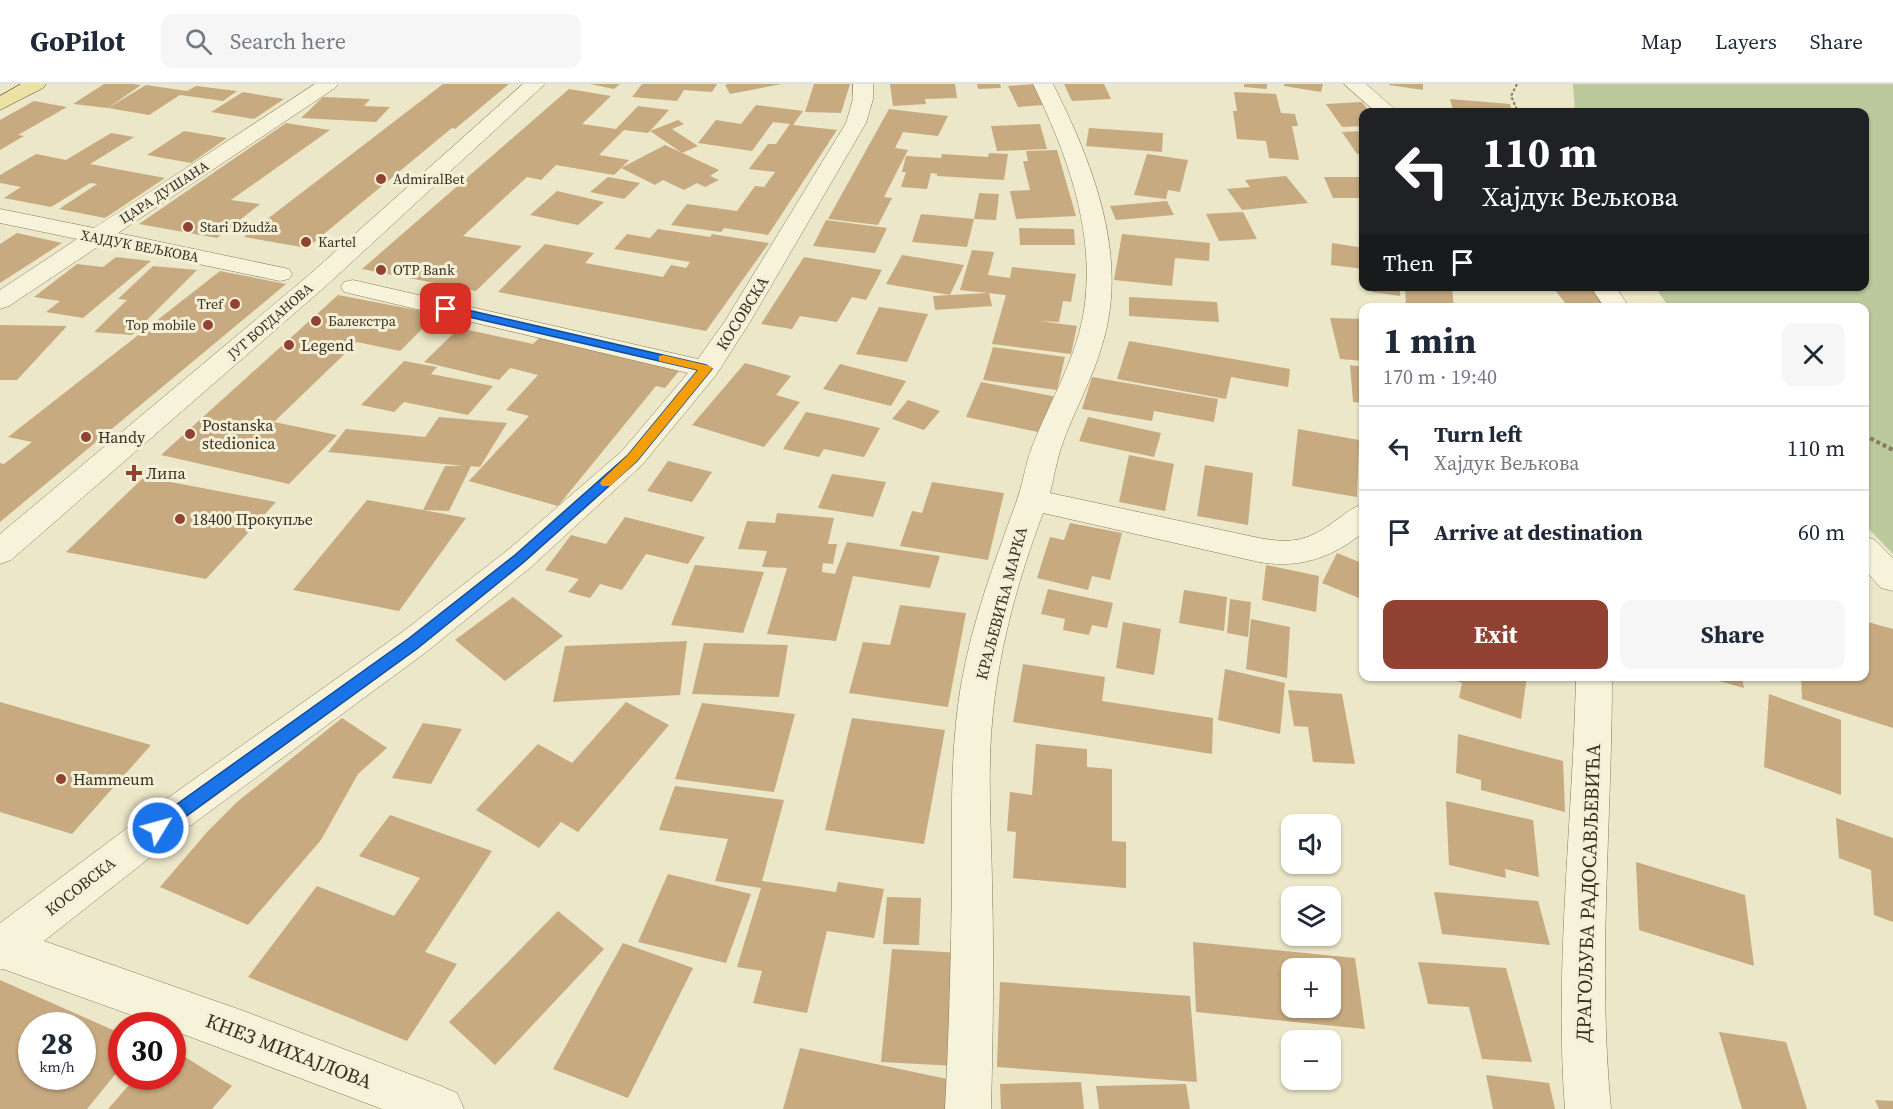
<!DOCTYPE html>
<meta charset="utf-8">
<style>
body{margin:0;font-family:"Source Serif 4",serif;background:#f6f6f7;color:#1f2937;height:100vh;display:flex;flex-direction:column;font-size:22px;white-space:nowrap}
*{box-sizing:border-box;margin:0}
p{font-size:20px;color:#747a83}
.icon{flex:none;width:33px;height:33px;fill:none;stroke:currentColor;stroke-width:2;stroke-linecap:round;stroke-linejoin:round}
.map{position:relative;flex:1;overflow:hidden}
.drawer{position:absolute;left:1359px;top:219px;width:510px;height:378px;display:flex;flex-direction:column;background:#fff;border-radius:12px;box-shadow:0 2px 4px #0004}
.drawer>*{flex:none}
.hud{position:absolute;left:1359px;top:24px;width:510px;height:183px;border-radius:12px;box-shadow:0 2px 4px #0004;background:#202124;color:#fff;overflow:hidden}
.fabs{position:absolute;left:1281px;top:730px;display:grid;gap:12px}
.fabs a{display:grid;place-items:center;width:60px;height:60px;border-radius:12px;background:#fff;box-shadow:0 2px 4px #0004;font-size:30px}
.speed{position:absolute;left:18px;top:928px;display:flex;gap:12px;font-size:30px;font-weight:700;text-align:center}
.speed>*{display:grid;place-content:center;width:78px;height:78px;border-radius:50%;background:#fff;box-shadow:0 2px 4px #0004;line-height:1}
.speed small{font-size:15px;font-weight:400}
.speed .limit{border:9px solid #d22;background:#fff;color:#111}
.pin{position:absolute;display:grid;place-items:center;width:51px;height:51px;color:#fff;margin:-26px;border-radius:12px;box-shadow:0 3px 9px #0006}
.me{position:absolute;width:66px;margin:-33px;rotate:53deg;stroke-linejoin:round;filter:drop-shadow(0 0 4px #0008)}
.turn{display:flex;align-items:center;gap:21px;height:126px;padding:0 24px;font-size:27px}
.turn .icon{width:78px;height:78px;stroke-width:2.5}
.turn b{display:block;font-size:42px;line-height:51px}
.then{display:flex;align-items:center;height:57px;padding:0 24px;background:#0003;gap:12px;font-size:22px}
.round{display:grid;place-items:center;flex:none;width:63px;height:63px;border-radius:12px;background:#f6f6f7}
.overview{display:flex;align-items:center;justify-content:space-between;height:102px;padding:0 24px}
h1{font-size:36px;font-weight:700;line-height:45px}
.cta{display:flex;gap:12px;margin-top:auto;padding:12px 24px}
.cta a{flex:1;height:69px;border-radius:12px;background:#924232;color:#fff;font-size:24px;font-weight:700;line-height:69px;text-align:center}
.cta a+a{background:#f6f6f7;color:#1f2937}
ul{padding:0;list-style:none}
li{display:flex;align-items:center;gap:18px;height:84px;padding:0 24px;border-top:2px solid #e0e1e3}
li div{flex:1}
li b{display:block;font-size:22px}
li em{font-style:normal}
header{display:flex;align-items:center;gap:36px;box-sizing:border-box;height:84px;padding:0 30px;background:#fff;border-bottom:2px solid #e0e1e3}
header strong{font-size:28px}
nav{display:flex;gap:33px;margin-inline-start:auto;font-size:21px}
.search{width:420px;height:54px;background:#f6f6f7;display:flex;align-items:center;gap:15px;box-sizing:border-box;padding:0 21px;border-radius:12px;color:#747a83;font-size:22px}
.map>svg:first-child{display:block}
</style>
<header>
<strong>GoPilot</strong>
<div class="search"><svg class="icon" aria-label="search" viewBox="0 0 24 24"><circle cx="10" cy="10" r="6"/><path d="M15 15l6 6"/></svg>Search here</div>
<nav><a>Map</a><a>Layers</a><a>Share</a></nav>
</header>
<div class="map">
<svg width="1893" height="1025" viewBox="0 0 1893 1025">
<rect width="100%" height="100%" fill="#ece7c8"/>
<path fill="#bcc99c" d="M1573,0H1893V470L1865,441L1864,224L1669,223L1655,203L1864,202V28H1575Z"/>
<g fill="#c7aa80" fill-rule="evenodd">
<path d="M104,0H131L141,1L108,24L73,20Z"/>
<path d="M443,0H509L455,45L452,44L441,53L307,164L244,153Z"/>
<path d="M590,0H620L614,5Z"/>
<path d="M642,0H717L712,8L684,6L677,17L632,13Z"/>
<path d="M782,0L730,10L725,1L728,0Z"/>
<path d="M814,0H850L841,29L805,28Z"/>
<path d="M890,0H955L957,14L925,15L926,20L893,22Z"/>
<path d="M977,0H1000L1001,4L978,5Z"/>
<path d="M1034,0L1044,21L1018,23L1008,2Z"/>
<path d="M1064,0H1104L1111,15L1072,17Z"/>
<path d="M1244,0H1267V5L1244,3Z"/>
<path d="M1284,0H1323L1321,8L1284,2Z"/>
<path d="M1390,0H1423V6L1389,1Z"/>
<path d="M146,1L187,7L196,2L237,7L223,17L180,11L149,31L108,24Z"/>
<path d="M569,5L611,12L582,40L616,45L638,22L669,26L650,47L678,36L684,40L672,45L698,62L682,69L650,47L648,49L624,46L599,71L629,76L614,91L556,81L541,96L527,93L463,152L522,162L476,207L362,185Z"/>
<path d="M243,8L284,15L254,35L211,28Z"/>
<path d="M1234,8L1276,10L1281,29L1295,30L1298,42H1292L1299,76L1269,74L1266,57L1237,55L1233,27H1237Z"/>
<path d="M323,13L370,15L364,22L390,23L376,38L301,34Z"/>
<path d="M1450,15L1510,20L1512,28L1453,26Z"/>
<path d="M34,17L67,23L18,51L24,52L0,66V36Z"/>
<path d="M1362,18L1370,28H1364V42L1342,43L1326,20Z"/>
<path d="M756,21L803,27L793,41L837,46L768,151L724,144L721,148L671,141L687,120L737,127L755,102L764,103L775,88L749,85L768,60H776L790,40L773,38L752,67L698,59L716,36L741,40Z"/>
<path d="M889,25L948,32L938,52L903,48L895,64L908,66L884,113L892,114L878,141L828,135Z"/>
<path d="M286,39L330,46L231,116L260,120L217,154L139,140Z"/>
<path d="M1040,40L1047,65L997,67L991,42Z"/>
<path d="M1089,44L1163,49L1162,68L1086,62Z"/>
<path d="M184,47L227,54L191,79L147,71Z"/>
<path d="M1364,47V70H1357L1342,48Z"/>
<path d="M111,49L134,53L90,80L165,94L105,134L59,125L97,100L90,99L51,123L4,114L21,103L0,99V91L36,70L66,76Z"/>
<path d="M665,61L719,86L710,92L719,96L705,103L697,99L684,106L663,96L655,101L621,84Z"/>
<path d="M1057,66L1076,132L1016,135L1010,107L1030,106L1023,77H1028L1026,67Z"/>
<path d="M989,69L1008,70L1004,96L937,92V90L931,89L927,105L901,103L906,88H902L906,72L941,74L942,70L988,73Z"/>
<path d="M1147,70L1188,76L1180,108L1168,106L1166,115L1134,111Z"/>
<path d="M1286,92L1308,119L1242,126L1227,105L1250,103L1245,96Z"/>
<path d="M608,93L640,99L624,115L590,108Z"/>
<path d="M1324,93H1364V114H1333Z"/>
<path d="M557,107L604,118L578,141L530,131Z"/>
<path d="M979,109L999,110L996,136L974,135L967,163L912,158L921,130L974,135Z"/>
<path d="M1167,117L1174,131L1116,136L1110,122Z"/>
<path d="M1243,128L1257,155L1219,157L1206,130Z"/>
<path d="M826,136L887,144L875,169L813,162Z"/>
<path d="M1019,144L1074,145L1075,161H1020Z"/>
<path d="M658,145L710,153L712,150L769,159L706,247L498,208L545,160L594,169L585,179L663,193L671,181L686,184L690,178L614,165L627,150L650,154Z"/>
<path d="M17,149L62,159L0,199V160Z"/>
<path d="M1122,150L1210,159L1209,177L1175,174L1172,202L1114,196Z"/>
<path d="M1332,159L1364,164V185L1331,181Z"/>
<path d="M972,166L994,168L988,191L1010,194L1012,183L1076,190L1071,218L1063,217L1059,238L1039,237L1077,242L1071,270L992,260L1006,211L960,206Z"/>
<path d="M902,171L964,181L950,211L886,200Z"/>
<path d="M116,173L151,177L83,234L46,228L60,217L34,213L77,180L103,183Z"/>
<path d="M804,173L882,186L866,216L852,213L837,238L800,232L792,245L761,240Z"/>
<path d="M153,182L197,186L132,251L94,248L127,216L118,215Z"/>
<path d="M220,187L286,200L0,438V379L4,380L32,358L8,353Z"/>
<path d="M1373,202H1400V212L1372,208Z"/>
<path d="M1405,202H1452L1454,224H1406Z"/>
<path d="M1552,202H1591L1609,224H1569Z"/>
<path d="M989,209L992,222L935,226L933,212Z"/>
<path d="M338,211L437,230L400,267L357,258L274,338L337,351L289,400L161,371Z"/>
<path d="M1129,213L1217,218L1219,238L1129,232Z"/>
<path d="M879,223L928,230L907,278L856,270Z"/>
<path d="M1330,234L1364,235V277L1340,275Z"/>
<path d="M0,241L67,242L17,296H0Z"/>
<path d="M459,244L533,260L539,254L679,287L665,304L656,302L558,422L469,397L529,332L506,326L538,291L510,284L499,296L424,278Z"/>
<path d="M1129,257L1290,285L1288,303L1231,293L1226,315L1117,295Z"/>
<path d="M993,263L1065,273L1057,306L983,296Z"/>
<path d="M404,277L437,283L431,290L493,302L468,331L404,318L394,328L361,321Z"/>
<path d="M745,279L791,292L776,311L800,318L764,363L692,341Z"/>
<path d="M840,280L906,297L891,322L823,305Z"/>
<path d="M1350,281L1364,283V319L1353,318Z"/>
<path d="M1092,293L1218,315L1214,338L1154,327L1152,337L1082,325Z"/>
<path d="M981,298L1057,313L1043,349L966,333Z"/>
<path d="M908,316L940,327L924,346L892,335Z"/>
<path d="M806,328L841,335L880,344L864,373L824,365L819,373L783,365Z"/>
<path d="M439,333L507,339L480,383L471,382L449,427L423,426L466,434L399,527L293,506L367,416L423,426L445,382H464L328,368L346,345L425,353Z"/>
<path d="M1088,333L1161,349L1154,373L1079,357Z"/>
<path d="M1298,345L1359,356L1357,413L1292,402Z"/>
<path d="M1129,371L1174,380L1165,427L1119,418Z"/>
<path d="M668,377L712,388L692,418L647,407Z"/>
<path d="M1205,381L1253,389L1248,441L1197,432Z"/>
<path d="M832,390L886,398L873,433L818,424Z"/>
<path d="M144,393L276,418L206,495L66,468Z"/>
<path d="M932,398L1004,409L988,476L900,462L912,427L922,429Z"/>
<path d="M777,429L834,434L828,460H837L833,480L823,479L822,488L835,490L847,458L940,472L930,504L853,492L836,557L767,550L787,484L762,483L767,467L738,465L747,437L775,439Z"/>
<path d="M625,433L705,453L688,480L646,470L622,506L600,500L590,514L568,508L579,495L545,486L571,451L606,460Z"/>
<path d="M1070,439L1122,449L1110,496L1092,492L1088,506L1037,494L1050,453L1064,456Z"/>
<path d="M1337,469L1364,480V516L1322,499Z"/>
<path d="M695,481L764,488L743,549L671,541Z"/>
<path d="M1266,481L1319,492L1316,528L1262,516Z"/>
<path d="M1048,505L1113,519L1107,544L1092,541L1089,551L1063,546L1065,535L1041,530Z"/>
<path d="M1184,506L1227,513L1224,547L1179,539Z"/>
<path d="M513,513L563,552L505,597L455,556Z"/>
<path d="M1230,515L1251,518L1248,553L1227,549Z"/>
<path d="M900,521L966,529L948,623L849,609L863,558L890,561Z"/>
<path d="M1251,535L1290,543L1287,594L1246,585Z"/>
<path d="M1864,537L1893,545V644L1802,615L1801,592H1864Z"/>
<path d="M1123,538L1161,545L1154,591L1116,584Z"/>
<path d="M687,557L680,611L553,618L565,562Z"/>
<path d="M704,559L788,561L779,613L692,610Z"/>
<path d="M1023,580L1105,593L1102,617L1213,634L1212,670L1013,638Z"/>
<path d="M1225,585L1285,599L1280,650L1218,636Z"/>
<path d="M1443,592H1527L1521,635L1459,614L1462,599Z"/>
<path d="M1704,592H1742L1744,604L1704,593Z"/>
<path d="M1288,606L1342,610L1355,680L1313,678L1308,643L1294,642Z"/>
<path d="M1769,610L1841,636V711L1764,683Z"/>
<path d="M0,618L151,661L72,750L0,728Z"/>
<path d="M626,618L669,641L578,748L561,738L539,764L476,726L538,660L572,679Z"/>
<path d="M702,619L795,630L774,708L675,695Z"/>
<path d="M342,634L387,664L358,690L321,756L248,841L160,803L208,747L237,718Z"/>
<path d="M852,634L945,646L924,760L825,746Z"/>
<path d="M423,639L462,645L431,700L392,694Z"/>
<path d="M1458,650L1563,677L1565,728L1481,706V696L1456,689Z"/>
<path d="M1036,660L1087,665V683L1112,685V757L1126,758V804L1013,794L1016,748L1007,747L1010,708L1032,711Z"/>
<path d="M675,702L784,716L762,797L836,808L838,798L884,805L874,854L827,847L807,929L753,919L762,887L737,883L761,804L715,797L728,755L659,746Z"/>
<path d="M1446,717L1533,736L1539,793L1505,785L1506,794L1449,781Z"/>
<path d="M390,731L492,767L425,868L457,880L407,957L248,893L317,802L394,832L420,794L359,772Z"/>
<path d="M1836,734L1893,754V838L1874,831L1871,786L1839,774Z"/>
<path d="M1636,778L1745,811L1754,882L1639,846Z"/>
<path d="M668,790L751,810L726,879L638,858Z"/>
<path d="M1434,808L1538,817L1550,861L1442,850Z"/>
<path d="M887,813L921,814L919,861L883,860Z"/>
<path d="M558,827L604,865L495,981L449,938Z"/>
<path d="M1193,858L1355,874L1365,945L1196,928ZM1292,885H1330V924H1292Z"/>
<path d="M623,859L693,884L628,1014L553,985Z"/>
<path d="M892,865L962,869L956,982L881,978Z"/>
<path d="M1418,878L1506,884L1532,978L1482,975L1469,923L1428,920Z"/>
<path d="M0,896L122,950V982L87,1025H0ZM32,942H82V993H32Z"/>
<path d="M1000,898L1190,912L1197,998L997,983Z"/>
<path d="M1719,948L1786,958L1807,1025H1742Z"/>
<path d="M800,964L952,996L946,1025H783Z"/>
<path d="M172,965L232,1002L212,1025H108L136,993H172Z"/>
<path d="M1486,991L1549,999L1555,1025H1493Z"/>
<path d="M1081,998L1084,1025H1001L1000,1000Z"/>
<path d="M1186,1000L1190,1025H1099L1096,1002Z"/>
<path d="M1875,1016L1893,1017V1025H1879Z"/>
</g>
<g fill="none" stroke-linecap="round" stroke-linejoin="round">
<defs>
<g id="street">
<path d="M315,0H338L335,4L118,149L289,185L292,190L289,195L280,197L102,160L9,222L0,225V206L77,155L0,139V125L94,144Z"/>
<path d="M523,0H545L327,201L11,476L0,480V450L309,191Z"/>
<path d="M853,0H873V15L866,39L750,238L716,291L642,381L531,483L425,569L190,742L44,857L241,926L441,1002L457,1009L464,1025H382L172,946V942H162L3,885L0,886V839L162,718L401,549L509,465L622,367L688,289L344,208L341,203L344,198L353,196L698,275L725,237L846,39L853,15Z"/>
<path d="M1033,0H1053C1092,78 1129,170 1103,258C1093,295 1073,328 1061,364C1056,379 1054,394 1050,409L1259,454C1292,460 1308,457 1335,437C1345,430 1352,423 1364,420V448C1332,474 1299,485 1259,478L1043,429C1019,493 1000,560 993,628C987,684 991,740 992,797C994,873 993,949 991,1025H945C949,949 951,873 952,797C952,732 950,666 961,601C972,538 994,479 1016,419C1023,400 1025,381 1032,363C1051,314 1079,271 1085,219C1094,142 1066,68 1033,0Z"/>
<path d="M1344,0H1366L1398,28H1376Z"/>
<path d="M1590,202H1615L1630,224H1605Z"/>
<path d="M1864,452L1875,456L1893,474V507L1881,504L1864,485Z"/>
<path d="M1576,592H1612C1612,736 1597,882 1611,1025H1565C1554,882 1573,736 1576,592Z"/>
</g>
<path id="primary" d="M21,0H46L43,4L0,26V12Z"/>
</defs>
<use href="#street" stroke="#867b5e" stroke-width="1"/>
<use href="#primary" stroke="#554832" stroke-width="1"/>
<path stroke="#867b5e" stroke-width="2" stroke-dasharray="3 2" stroke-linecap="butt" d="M1517,0L1511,12L1518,28"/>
<path stroke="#867b5e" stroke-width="4" stroke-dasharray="4 3" stroke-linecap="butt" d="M1864,351L1893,366"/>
<use href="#street" fill="#f7f3db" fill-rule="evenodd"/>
<use href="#primary" fill="#ece2a3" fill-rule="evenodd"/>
</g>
<path fill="#1a73e8" stroke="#114b97" stroke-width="1.5" d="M446,221L706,281L712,285L637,377L524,478L418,564L163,749L158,751L152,749L149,744L152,738L408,555L515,471L628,371L698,286L443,227L441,225Z"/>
<path fill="#f59e0b" d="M663,271L710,282L712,285L637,377L610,402H602L600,399L602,396L628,371L698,286L659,277V272Z"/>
<g fill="#924232" stroke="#f4f0d7" stroke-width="2">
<circle cx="381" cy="95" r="6"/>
<circle cx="188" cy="143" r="6"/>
<circle cx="306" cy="158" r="6"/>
<circle cx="381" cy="186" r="6"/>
<circle cx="235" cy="220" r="6"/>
<circle cx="316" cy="237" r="6"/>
<circle cx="208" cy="241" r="6"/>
<circle cx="289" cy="261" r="6"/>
<circle cx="190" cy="350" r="6"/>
<circle cx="86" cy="353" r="6"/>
<path d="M131 380h6v6h6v6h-6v6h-6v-6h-6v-6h6z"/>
<circle cx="180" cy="435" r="6"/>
<circle cx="61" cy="695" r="6"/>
</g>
<g text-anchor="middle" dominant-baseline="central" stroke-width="6" stroke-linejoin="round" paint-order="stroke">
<g font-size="14" fill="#383021" stroke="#f4f0d7" text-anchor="start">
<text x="393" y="95">AdmiralBet</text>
<text x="200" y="143">Stari Džudža</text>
<text x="318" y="158">Kartel</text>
<text x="393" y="186">OTP Bank</text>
<text x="223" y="220" text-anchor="end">Tref</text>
<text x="328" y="237">Балекстра</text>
<text x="196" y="241" text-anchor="end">Top mobile</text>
</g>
<g font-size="14" fill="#383021" stroke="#f4f0d7">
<text transform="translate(164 108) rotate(-33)">ЦАРА ДУШАНА</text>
<text transform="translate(140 162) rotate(11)">ХАЈДУК ВЕЉКОВА</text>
<text transform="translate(270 237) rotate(-41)">ЈУГ БОГДАНОВА</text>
</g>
<g font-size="16" fill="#383021" stroke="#f4f0d7">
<text transform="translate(742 229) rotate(-58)">КОСОВСКА</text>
<text transform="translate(1001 519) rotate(-75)">КРАЉЕВИЋА МАРКА</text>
<text transform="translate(80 802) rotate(-38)">КОСОВСКА</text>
</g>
<g font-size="16" fill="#383021" stroke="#f4f0d7" text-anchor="start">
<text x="301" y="261">Legend</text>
<text x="202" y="341">Postanska<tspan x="202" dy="18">stedionica</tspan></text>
<text x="98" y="353">Handy</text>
<text x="146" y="389">Липа</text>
<text x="192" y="435">18400 Прокупље</text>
<text x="73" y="695">Hammeum</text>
</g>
<g font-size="20" fill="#383021" stroke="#f4f0d7">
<text transform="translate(1588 809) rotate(-88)">ДРАГОЉУБА РАДОСАВЉЕВИЋА</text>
<text transform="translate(289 967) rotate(21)">КНЕЗ МИХАЈЛОВА</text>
</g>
</g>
</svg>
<div class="fabs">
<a><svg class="icon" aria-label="sound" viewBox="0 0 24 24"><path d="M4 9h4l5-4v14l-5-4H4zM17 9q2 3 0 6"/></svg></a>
<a><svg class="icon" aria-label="layers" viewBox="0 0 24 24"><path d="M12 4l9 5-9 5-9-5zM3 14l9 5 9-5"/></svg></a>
<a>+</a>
<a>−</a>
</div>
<div class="speed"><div>28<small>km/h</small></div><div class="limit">30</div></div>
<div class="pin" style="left:446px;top:225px;background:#d93025"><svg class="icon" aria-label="arrive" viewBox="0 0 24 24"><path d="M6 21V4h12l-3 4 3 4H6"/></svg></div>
<svg class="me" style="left:158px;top:744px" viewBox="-20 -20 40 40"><circle r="17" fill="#1a73e8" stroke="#fff" stroke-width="3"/><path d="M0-11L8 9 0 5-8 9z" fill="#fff"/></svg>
<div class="hud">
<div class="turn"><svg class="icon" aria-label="left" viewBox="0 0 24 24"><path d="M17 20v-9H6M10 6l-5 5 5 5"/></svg><div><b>110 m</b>Хајдук Вељкова</div></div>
<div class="then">Then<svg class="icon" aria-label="arrive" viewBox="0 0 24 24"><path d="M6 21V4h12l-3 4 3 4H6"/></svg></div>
</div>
<section class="drawer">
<div class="overview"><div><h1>1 min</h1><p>170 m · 19:40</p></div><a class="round"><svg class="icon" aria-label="close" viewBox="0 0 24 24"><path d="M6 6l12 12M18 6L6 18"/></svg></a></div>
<ul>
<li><svg class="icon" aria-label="left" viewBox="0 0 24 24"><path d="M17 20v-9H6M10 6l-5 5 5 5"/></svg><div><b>Turn left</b><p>Хајдук Вељкова</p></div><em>110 m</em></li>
<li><svg class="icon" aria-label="arrive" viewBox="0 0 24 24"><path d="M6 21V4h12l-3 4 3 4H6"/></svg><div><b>Arrive at destination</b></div><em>60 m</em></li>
</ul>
<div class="cta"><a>Exit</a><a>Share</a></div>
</section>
</div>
